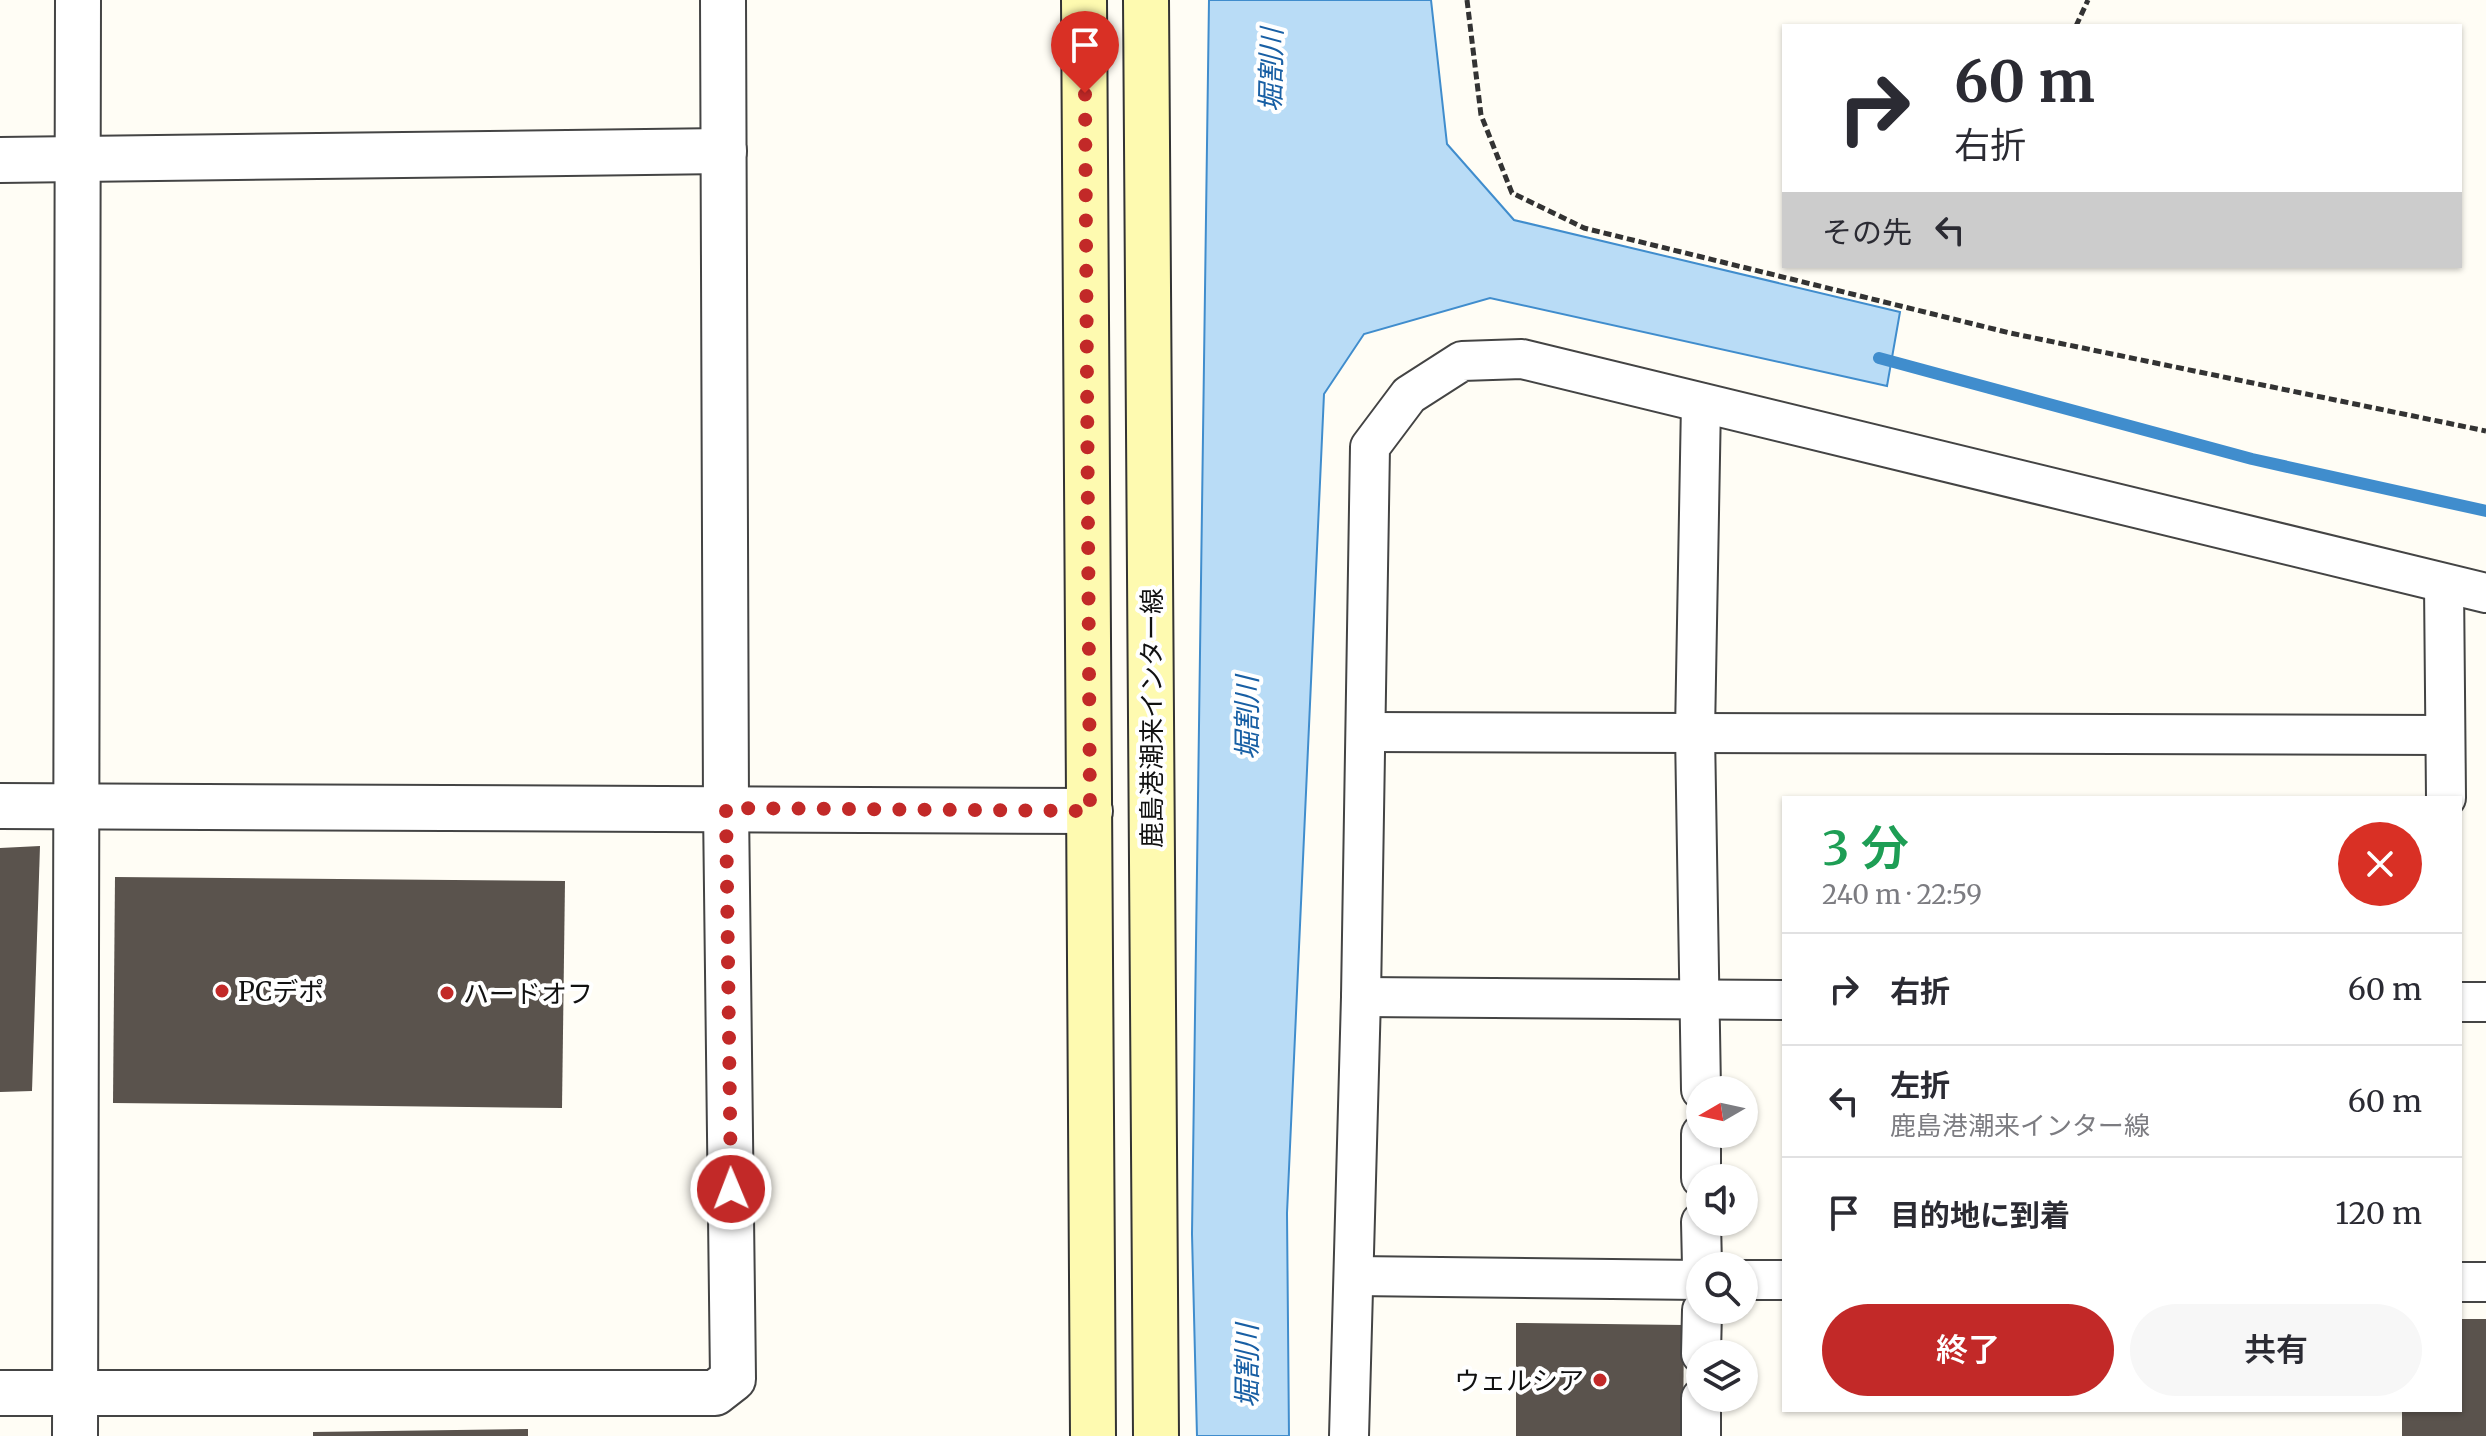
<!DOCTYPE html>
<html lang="ja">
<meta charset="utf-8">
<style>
body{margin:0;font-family:Merriweather,"Noto Sans JP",serif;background:#f7f7f7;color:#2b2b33;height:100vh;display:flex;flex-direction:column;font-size:30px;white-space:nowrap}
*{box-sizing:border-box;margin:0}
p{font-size:26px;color:#7c7c81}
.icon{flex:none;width:44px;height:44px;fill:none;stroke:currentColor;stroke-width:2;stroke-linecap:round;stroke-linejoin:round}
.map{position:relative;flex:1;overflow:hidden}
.panel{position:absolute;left:1782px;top:796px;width:680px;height:616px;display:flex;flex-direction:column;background:#fff;border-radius:0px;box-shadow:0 2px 6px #0004}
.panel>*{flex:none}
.hud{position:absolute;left:1782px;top:24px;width:680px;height:244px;border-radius:0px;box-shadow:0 2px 6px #0004;background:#fff;color:#2b2b33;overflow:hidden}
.needle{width:52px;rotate:261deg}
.buttons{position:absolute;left:1686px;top:1076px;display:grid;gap:16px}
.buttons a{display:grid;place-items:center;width:72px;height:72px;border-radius:50%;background:#fff;box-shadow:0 2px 6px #0004;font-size:40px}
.pin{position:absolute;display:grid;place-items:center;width:68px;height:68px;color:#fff;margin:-82px -34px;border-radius:50% 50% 50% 0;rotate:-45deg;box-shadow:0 0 8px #0007}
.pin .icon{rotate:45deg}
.me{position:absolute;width:88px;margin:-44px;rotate:359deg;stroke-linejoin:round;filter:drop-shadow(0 0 6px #0008)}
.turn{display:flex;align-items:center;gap:28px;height:168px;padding:0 40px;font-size:36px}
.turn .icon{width:104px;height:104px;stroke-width:2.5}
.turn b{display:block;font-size:56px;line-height:68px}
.then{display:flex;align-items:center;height:76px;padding:0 40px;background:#0003;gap:16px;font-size:30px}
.round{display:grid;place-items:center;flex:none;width:84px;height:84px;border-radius:42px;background:#f7f7f7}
.overview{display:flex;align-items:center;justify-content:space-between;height:136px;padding:0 40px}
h1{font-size:48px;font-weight:600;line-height:60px;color:#1e9e55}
.button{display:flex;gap:16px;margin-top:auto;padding:16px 40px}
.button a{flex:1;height:92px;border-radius:48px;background:#c22928;color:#fff;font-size:32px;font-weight:600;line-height:92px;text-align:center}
.button a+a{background:#f7f7f7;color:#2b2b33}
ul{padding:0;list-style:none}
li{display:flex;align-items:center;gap:24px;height:112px;padding:0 40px;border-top:2px solid #e1e1e2}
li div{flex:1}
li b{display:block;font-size:30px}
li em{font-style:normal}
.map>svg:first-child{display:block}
</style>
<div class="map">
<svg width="2486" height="1436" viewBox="0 0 2486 1436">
<rect width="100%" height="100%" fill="#fffdf5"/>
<path fill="#b9dcf6" stroke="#408dcd" stroke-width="2" d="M1209,0H1431L1447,144L1514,220L1900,312L1887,386L1490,298L1364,334L1324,394L1287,1213L1289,1436H1197L1192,1234Z"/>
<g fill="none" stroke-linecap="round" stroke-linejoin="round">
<path stroke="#408dcd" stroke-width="12" d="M1879,358L2252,459L2486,511"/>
</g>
<g fill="#5a534d">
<path d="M40,846L32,1091L0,1092V848Z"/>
<path d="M115,877L565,881L562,1108L113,1103Z"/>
<path d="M2460,1319H2486V1436H2402V1410H2460Z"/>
<path d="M1516,1323L1684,1325L1683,1436H1516Z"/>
<path d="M528,1429V1436H313V1432Z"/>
</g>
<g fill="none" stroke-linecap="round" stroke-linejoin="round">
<defs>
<g id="minor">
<path d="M1701,403L1695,733L1701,1090"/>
<path d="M2444,584L2446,798"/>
<path d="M1366,732L2444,735"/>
<path d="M1361,997L1784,1000"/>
<path d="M2460,1002H2486"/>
<path d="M1701,1134V1178"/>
<path d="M1701,1222L1702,1266"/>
<path d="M1355,1276L1700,1280"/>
<path d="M1744,1280H1784"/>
<path d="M2460,1282H2486"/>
<path d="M1701,1354L1702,1310"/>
<path d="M1349,1436L1361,997L1370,447L1409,395L1462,361L1522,359L2486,593"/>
<path d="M1701,1436V1398"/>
</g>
<g id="tertiary">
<path d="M0,160L724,151"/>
<path d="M0,806L1090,811"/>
<path d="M0,1393H715L733,1379L726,808L723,0"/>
<path d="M75,1436L78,0"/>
</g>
<g id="secondary">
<path d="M1084,0L1093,1436"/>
<path d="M1146,0L1156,1436"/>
</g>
</defs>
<use href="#minor" stroke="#444" stroke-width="42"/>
<use href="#tertiary" stroke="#444" stroke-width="48"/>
<use href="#secondary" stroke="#333" stroke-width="48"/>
<g stroke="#333" stroke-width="5" stroke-dasharray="8 4" stroke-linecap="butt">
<path d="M1467,0L1481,115L1512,193L1584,228L2010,333L2486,431"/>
<path d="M2076,26L2088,0"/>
</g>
<use href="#minor" stroke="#fff" stroke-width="38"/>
<use href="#tertiary" stroke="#fff" stroke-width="44"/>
<use href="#secondary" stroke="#fefab0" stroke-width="44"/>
</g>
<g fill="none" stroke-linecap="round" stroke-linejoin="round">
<path stroke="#c22928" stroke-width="14" stroke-dasharray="0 25.2" d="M731,1189L726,808L1090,811L1085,93"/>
</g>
<g fill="#c22928" stroke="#fff" stroke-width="3">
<circle cx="222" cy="991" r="8"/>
<circle cx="447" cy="993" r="8"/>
<circle cx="1600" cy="1380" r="8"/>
</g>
<g text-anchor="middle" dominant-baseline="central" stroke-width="8" stroke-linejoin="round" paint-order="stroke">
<g font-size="26" fill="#111" stroke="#fff">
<text transform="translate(1151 718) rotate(-90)">鹿島港潮来インター線</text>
</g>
<g font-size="26" fill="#111" stroke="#fff" text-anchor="start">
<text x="238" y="991">PCデポ</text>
<text x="463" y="993">ハードオフ</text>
<text x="1584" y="1380" text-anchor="end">ウェルシア</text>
</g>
<g font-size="28" font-style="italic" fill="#185fa4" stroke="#fff">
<text transform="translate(1271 70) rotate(-89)">堀割川</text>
<text transform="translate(1247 718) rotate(-90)">堀割川</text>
<text transform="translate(1247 1366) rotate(-90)">堀割川</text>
</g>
</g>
</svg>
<div class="buttons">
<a><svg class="needle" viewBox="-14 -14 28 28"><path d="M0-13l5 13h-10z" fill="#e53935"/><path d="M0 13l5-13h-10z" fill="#7c7c81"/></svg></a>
<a><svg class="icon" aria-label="sound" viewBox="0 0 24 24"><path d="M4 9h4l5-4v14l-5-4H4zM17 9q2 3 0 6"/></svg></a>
<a><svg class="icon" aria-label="search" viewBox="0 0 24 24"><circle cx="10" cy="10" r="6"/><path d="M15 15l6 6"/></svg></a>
<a><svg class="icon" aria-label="layers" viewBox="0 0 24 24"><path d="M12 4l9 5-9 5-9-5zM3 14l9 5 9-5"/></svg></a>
</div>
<div class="pin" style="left:1085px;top:93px;background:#d93025"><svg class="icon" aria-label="arrive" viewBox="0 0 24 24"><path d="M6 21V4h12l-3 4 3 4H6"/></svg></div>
<svg class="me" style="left:731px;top:1189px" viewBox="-20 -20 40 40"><circle r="17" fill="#c22928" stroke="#fff" stroke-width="3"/><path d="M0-11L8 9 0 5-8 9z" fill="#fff"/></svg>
<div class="hud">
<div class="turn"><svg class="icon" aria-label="right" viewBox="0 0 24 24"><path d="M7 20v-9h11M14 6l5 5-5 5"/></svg><div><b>60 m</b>右折</div></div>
<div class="then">その先<svg class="icon" aria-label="left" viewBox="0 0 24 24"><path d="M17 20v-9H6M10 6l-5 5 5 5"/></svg></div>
</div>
<section class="panel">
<div class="overview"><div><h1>3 分</h1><p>240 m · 22:59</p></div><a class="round" style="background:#d93025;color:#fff"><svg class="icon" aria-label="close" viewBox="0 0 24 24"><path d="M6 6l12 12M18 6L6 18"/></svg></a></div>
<ul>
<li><svg class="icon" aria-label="right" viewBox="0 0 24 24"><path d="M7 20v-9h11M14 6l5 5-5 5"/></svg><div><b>右折</b></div><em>60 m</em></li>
<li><svg class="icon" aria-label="left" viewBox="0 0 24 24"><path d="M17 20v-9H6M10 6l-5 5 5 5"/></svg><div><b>左折</b><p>鹿島港潮来インター線</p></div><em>60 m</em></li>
<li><svg class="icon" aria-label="arrive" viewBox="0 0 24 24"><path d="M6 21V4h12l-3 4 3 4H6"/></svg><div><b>目的地に到着</b></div><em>120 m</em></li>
</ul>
<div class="button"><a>終了</a><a>共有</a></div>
</section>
</div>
